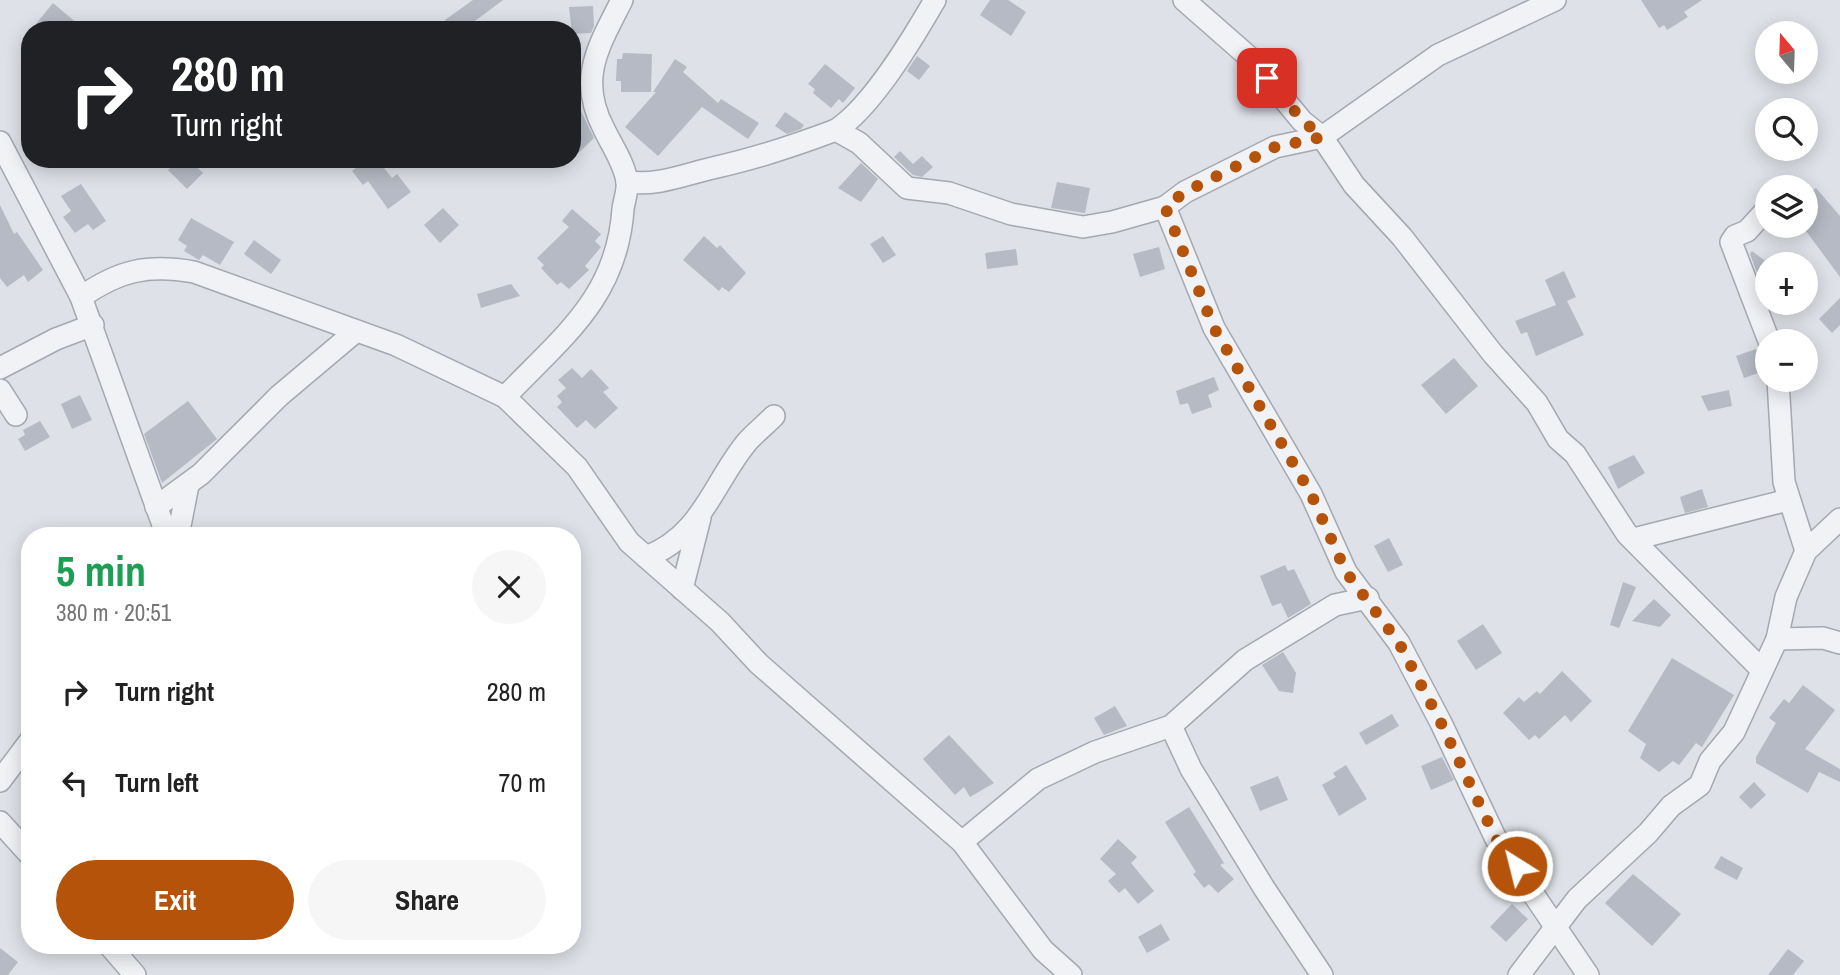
<!DOCTYPE html>
<meta charset="utf-8">
<style>
body{margin:0;font-family:"Archivo Narrow",sans-serif;background:#f6f6f6;color:#222;height:100vh;display:flex;flex-direction:column;font-size:26px;white-space:nowrap}
*{box-sizing:border-box;margin:0}
p{font-size:23px;color:#767676}
.icon{flex:none;width:38px;height:38px;fill:none;stroke:currentColor;stroke-width:2;stroke-linecap:round;stroke-linejoin:round}
.map{position:relative;flex:1;overflow:hidden}
.side{position:absolute;left:21px;top:527px;width:560px;height:427px;display:flex;flex-direction:column;background:#fff;border-radius:28px;box-shadow:0 4px 18px #0003}
.side>*{flex:none}
.top-card{position:absolute;left:21px;top:21px;width:560px;height:147px;border-radius:28px;box-shadow:0 4px 18px #0003;background:#202124;color:#fff;overflow:hidden}
.needle{width:46px;rotate:341deg}
.fabs{position:absolute;left:1755px;top:21px;display:grid;gap:14px}
.fabs a{display:grid;place-items:center;width:63px;height:63px;border-radius:50%;background:#fff;box-shadow:0 4px 18px #0003;font-size:35px}
.pin{position:absolute;display:grid;place-items:center;width:60px;height:60px;color:#fff;margin:-30px;border-radius:14px;box-shadow:0 4px 10px #0006}
.me{position:absolute;width:77px;margin:-38px;rotate:324deg;stroke-linejoin:round;filter:drop-shadow(0 0 5px #0008)}
.turn{display:flex;align-items:center;gap:24px;height:147px;padding:0 35px;font-size:32px}
.turn .icon{width:91px;height:91px;stroke-width:2.5}
.turn b{display:block;font-size:49px;line-height:60px}
.round{display:grid;place-items:center;flex:none;width:74px;height:74px;border-radius:37px;background:#f6f6f6}
.headline{display:flex;align-items:center;justify-content:space-between;height:119px;padding:0 35px}
h1{font-size:42px;font-weight:800;line-height:52px;color:#1e9e55}
.primary-button{display:flex;gap:14px;margin-top:auto;padding:14px 35px}
.primary-button a{flex:1;height:80px;border-radius:42px;background:#b45309;color:#fff;font-size:28px;font-weight:800;line-height:80px;text-align:center}
.primary-button a+a{background:#f6f6f6;color:#222}
ul{padding:0;list-style:none}
li{display:flex;align-items:center;gap:21px;height:91px;padding:0 35px}
li div{flex:1}
li b{display:block;font-size:26px}
li em{font-style:normal}
.map>svg:first-child{display:block}
</style>
<div class="map">
<svg width="1840" height="975" viewBox="0 0 1840 975">
<rect width="100%" height="100%" fill="#dee1e7"/>
<g fill="#b6bac4">
<path d="M473,0H503L463,30H452L445,20Z"/>
<path d="M990,0H1008L1026,12L1011,36L980,15Z"/>
<path d="M1641,0H1702L1684,12L1688,17L1667,30L1664,25L1659,28Z"/>
<path d="M53,3L85,30H31Z"/>
<path d="M593,6L594,26L591,33L572,34L569,7Z"/>
<path d="M623,53L652,54L651,92H621V81H616L617,59H622Z"/>
<path d="M917,56L930,66L919,80L907,71Z"/>
<path d="M675,59L687,67L683,72L718,103L721,99L759,123L748,139L702,107L658,156L625,127L656,92H653Z"/>
<path d="M825,64L855,88L843,103L839,99L831,108L813,93L815,89L808,84Z"/>
<path d="M581,111L594,138L572,159V120Z"/>
<path d="M785,112L804,125L801,129L787,134L775,126Z"/>
<path d="M900,151L913,164L922,156L933,167L922,177L913,175L894,157Z"/>
<path d="M180,159H189L203,173L187,189L168,170Z"/>
<path d="M367,159H377L392,178L397,174L411,192L388,209L368,181L363,185L352,171Z"/>
<path d="M861,163L878,179L861,202L838,188Z"/>
<path d="M1057,182L1090,188L1085,213L1051,208Z"/>
<path d="M81,184L106,221L93,230L88,224L75,233L63,217L71,211L61,196Z"/>
<path d="M1816,188L1840,216V277L1806,231V197Z"/>
<path d="M0,205L14,234L17,232L43,270L28,282L24,275L7,287L0,278Z"/>
<path d="M443,208L459,225L440,243L424,225Z"/>
<path d="M572,209L601,234L595,241L601,247L585,266L589,270L569,289L561,282L557,285L541,268L544,265L537,258L569,227L562,221Z"/>
<path d="M191,218L234,242L220,265L203,255L199,260L184,251L187,246L178,240Z"/>
<path d="M704,236L717,248L720,245L746,273L729,292L722,287L719,291L683,260Z"/>
<path d="M883,236L896,255L883,263L870,244Z"/>
<path d="M254,240L281,260L271,274L244,254Z"/>
<path d="M1159,247L1165,269L1140,277L1133,254Z"/>
<path d="M1016,249L1018,265L987,269L985,253Z"/>
<path d="M1752,251L1768,263V283L1758,276L1750,254Z"/>
<path d="M1564,271L1576,297L1567,301L1584,335L1536,356L1527,332L1521,334L1515,321L1556,305L1545,280Z"/>
<path d="M511,284L520,296L481,308L477,294Z"/>
<path d="M1840,298V325L1832,333L1819,319Z"/>
<path d="M1756,349L1764,371L1744,378L1736,356Z"/>
<path d="M1454,358L1478,386L1446,414L1421,385Z"/>
<path d="M572,368L582,378L591,369L609,388L603,392L618,408L595,429L586,420L577,428L557,407L562,402L557,396L566,388L558,380Z"/>
<path d="M1214,377L1219,390L1208,395L1212,407L1192,414L1188,403L1180,405L1176,391Z"/>
<path d="M1729,390L1732,406L1708,411L1701,396Z"/>
<path d="M80,395L92,420L72,429L61,404Z"/>
<path d="M188,401L217,439L162,483L144,434Z"/>
<path d="M40,421L50,437L25,451L18,439L25,435L23,430Z"/>
<path d="M1634,455L1645,473L1618,489L1608,467Z"/>
<path d="M1702,489L1708,507L1685,513L1680,497Z"/>
<path d="M1389,538L1403,565L1388,572L1374,546Z"/>
<path d="M1285,565L1288,571L1294,569L1311,604L1288,618L1281,603L1272,606L1260,576Z"/>
<path d="M1623,582L1636,587L1619,628L1610,625Z"/>
<path d="M1654,599L1671,615L1660,627L1632,621Z"/>
<path d="M1483,624L1502,653L1476,670L1457,641Z"/>
<path d="M1283,652L1296,673L1293,693L1279,691L1262,665Z"/>
<path d="M1672,658L1734,695L1702,747L1696,743L1679,765L1673,761L1659,772L1640,758L1646,744L1628,731Z"/>
<path d="M1562,671L1592,701L1571,722L1565,715L1539,739L1535,735L1529,740L1503,713L1519,697L1524,702L1537,691L1540,694Z"/>
<path d="M1803,685L1835,710L1805,749L1840,769V782L1819,772L1808,793L1756,763V757L1776,723L1769,718L1784,699L1789,703Z"/>
<path d="M1115,706L1127,726L1104,735L1094,718Z"/>
<path d="M1392,714L1399,726L1366,745L1359,733Z"/>
<path d="M949,735L994,783L970,797L964,787L955,795L923,759Z"/>
<path d="M1442,757L1454,780L1431,790L1421,766Z"/>
<path d="M1346,765L1367,799L1339,816L1322,785L1336,777L1333,773Z"/>
<path d="M1278,776L1288,800L1260,811L1250,787Z"/>
<path d="M1754,782L1766,795L1751,809L1739,797Z"/>
<path d="M1189,807L1224,863L1220,865L1234,879L1218,893L1209,884L1204,888L1193,874L1196,872L1165,822Z"/>
<path d="M1118,839L1137,857L1131,863L1154,891L1138,904L1125,888L1119,893L1108,881L1116,874L1100,859Z"/>
<path d="M1721,856L1743,868L1737,880L1714,868Z"/>
<path d="M1633,874L1681,914L1652,946L1605,903Z"/>
<path d="M1512,904L1528,919L1506,942L1490,927Z"/>
<path d="M1161,924L1170,940L1147,953L1138,937Z"/>
<path d="M0,948L18,962L8,975H0Z"/>
<path d="M1788,949L1804,961L1793,975H1768Z"/>
</g>
<g fill="none" stroke-linecap="round" stroke-linejoin="round">
<defs>
<g id="minor">
<path d="M1184,0L1249,57L1302,121L1322,137L1354,185L1402,237L1493,354L1537,403L1558,439L1575,454L1627,534L1762,670"/>
<path d="M1555,0L1438,55L1322,137L1275,147L1185,192L1165,207L1214,328L1311,494L1346,572L1399,643L1441,723L1496,839L1588,975"/>
<path d="M836,130C872,107 913,38 935,0"/>
<path d="M0,142L81,297L167,536"/>
<path d="M627,182C660,186 685,174 717,167C758,158 796,145 836,130L859,143L907,188L949,193L1011,214L1083,227L1112,222L1165,207"/>
<path d="M1768,208L1747,231L1735,236L1731,242L1769,341"/>
<path d="M81,297C120,270 148,264 194,272L396,345L505,397L577,467L629,542L720,622L759,664L962,842L1043,950L1071,975"/>
<path d="M0,368L56,339L93,325"/>
<path d="M1778,380L1784,482L1806,551"/>
<path d="M0,390L16,415"/>
<path d="M505,397C562,337 617,298 623,209C624,201 628,190 627,183C626,166 611,144 604,129C577,78 599,46 622,0"/>
<path d="M156,507L201,474L279,396L355,332"/>
<path d="M178,536L188,485"/>
<path d="M1634,539L1788,500"/>
<path d="M646,557C702,536 713,483 747,442C755,433 765,425 774,416"/>
<path d="M682,589L700,518"/>
<path d="M1777,639L1823,638L1840,643"/>
<path d="M0,781L30,741"/>
<path d="M0,822L30,855"/>
<path d="M962,842L1038,779L1095,752L1171,726"/>
<path d="M109,945L135,975"/>
<path d="M1322,975L1264,888L1191,769L1171,726L1245,660L1335,605L1368,598"/>
<path d="M1519,975L1577,899L1648,833L1671,806L1700,785L1710,761L1734,732L1777,639L1786,597L1806,551L1840,519"/>
</g>
</defs>
<use href="#minor" stroke="#a4a8b1" stroke-width="24"/>
<use href="#minor" stroke="#f1f2f6" stroke-width="21"/>
</g>
<g fill="none" stroke-linecap="round" stroke-linejoin="round">
<path stroke="#b45309" stroke-width="12" stroke-dasharray="0 21.6" d="M1267,78L1303,121L1322,137L1275,147L1185,192L1165,207L1214,328L1311,494L1346,572L1399,643L1441,723L1496,839L1517,866"/>
</g>
</svg>
<div class="fabs">
<a><svg class="needle" viewBox="-14 -14 28 28"><path d="M0-13l5 13h-10z" fill="#e53935"/><path d="M0 13l5-13h-10z" fill="#767676"/></svg></a>
<a><svg class="icon" aria-label="search" viewBox="0 0 24 24"><circle cx="10" cy="10" r="6"/><path d="M15 15l6 6"/></svg></a>
<a><svg class="icon" aria-label="layers" viewBox="0 0 24 24"><path d="M12 4l9 5-9 5-9-5zM3 14l9 5 9-5"/></svg></a>
<a>+</a>
<a>−</a>
</div>
<div class="pin" style="left:1267px;top:78px;background:#d93025"><svg class="icon" aria-label="arrive" viewBox="0 0 24 24"><path d="M6 21V4h12l-3 4 3 4H6"/></svg></div>
<svg class="me" style="left:1517px;top:866px" viewBox="-20 -20 40 40"><circle r="17" fill="#b45309" stroke="#fff" stroke-width="3"/><path d="M0-11L8 9 0 5-8 9z" fill="#fff"/></svg>
<div class="top-card">
<div class="turn"><svg class="icon" aria-label="right" viewBox="0 0 24 24"><path d="M7 20v-9h11M14 6l5 5-5 5"/></svg><div><b>280 m</b>Turn right</div></div>
</div>
<section class="side">
<div class="headline"><div><h1>5 min</h1><p>380 m · 20:51</p></div><a class="round"><svg class="icon" aria-label="close" viewBox="0 0 24 24"><path d="M6 6l12 12M18 6L6 18"/></svg></a></div>
<ul>
<li><svg class="icon" aria-label="right" viewBox="0 0 24 24"><path d="M7 20v-9h11M14 6l5 5-5 5"/></svg><div><b>Turn right</b></div><em>280 m</em></li>
<li><svg class="icon" aria-label="left" viewBox="0 0 24 24"><path d="M17 20v-9H6M10 6l-5 5 5 5"/></svg><div><b>Turn left</b></div><em>70 m</em></li>
</ul>
<div class="primary-button"><a>Exit</a><a>Share</a></div>
</section>
</div>
